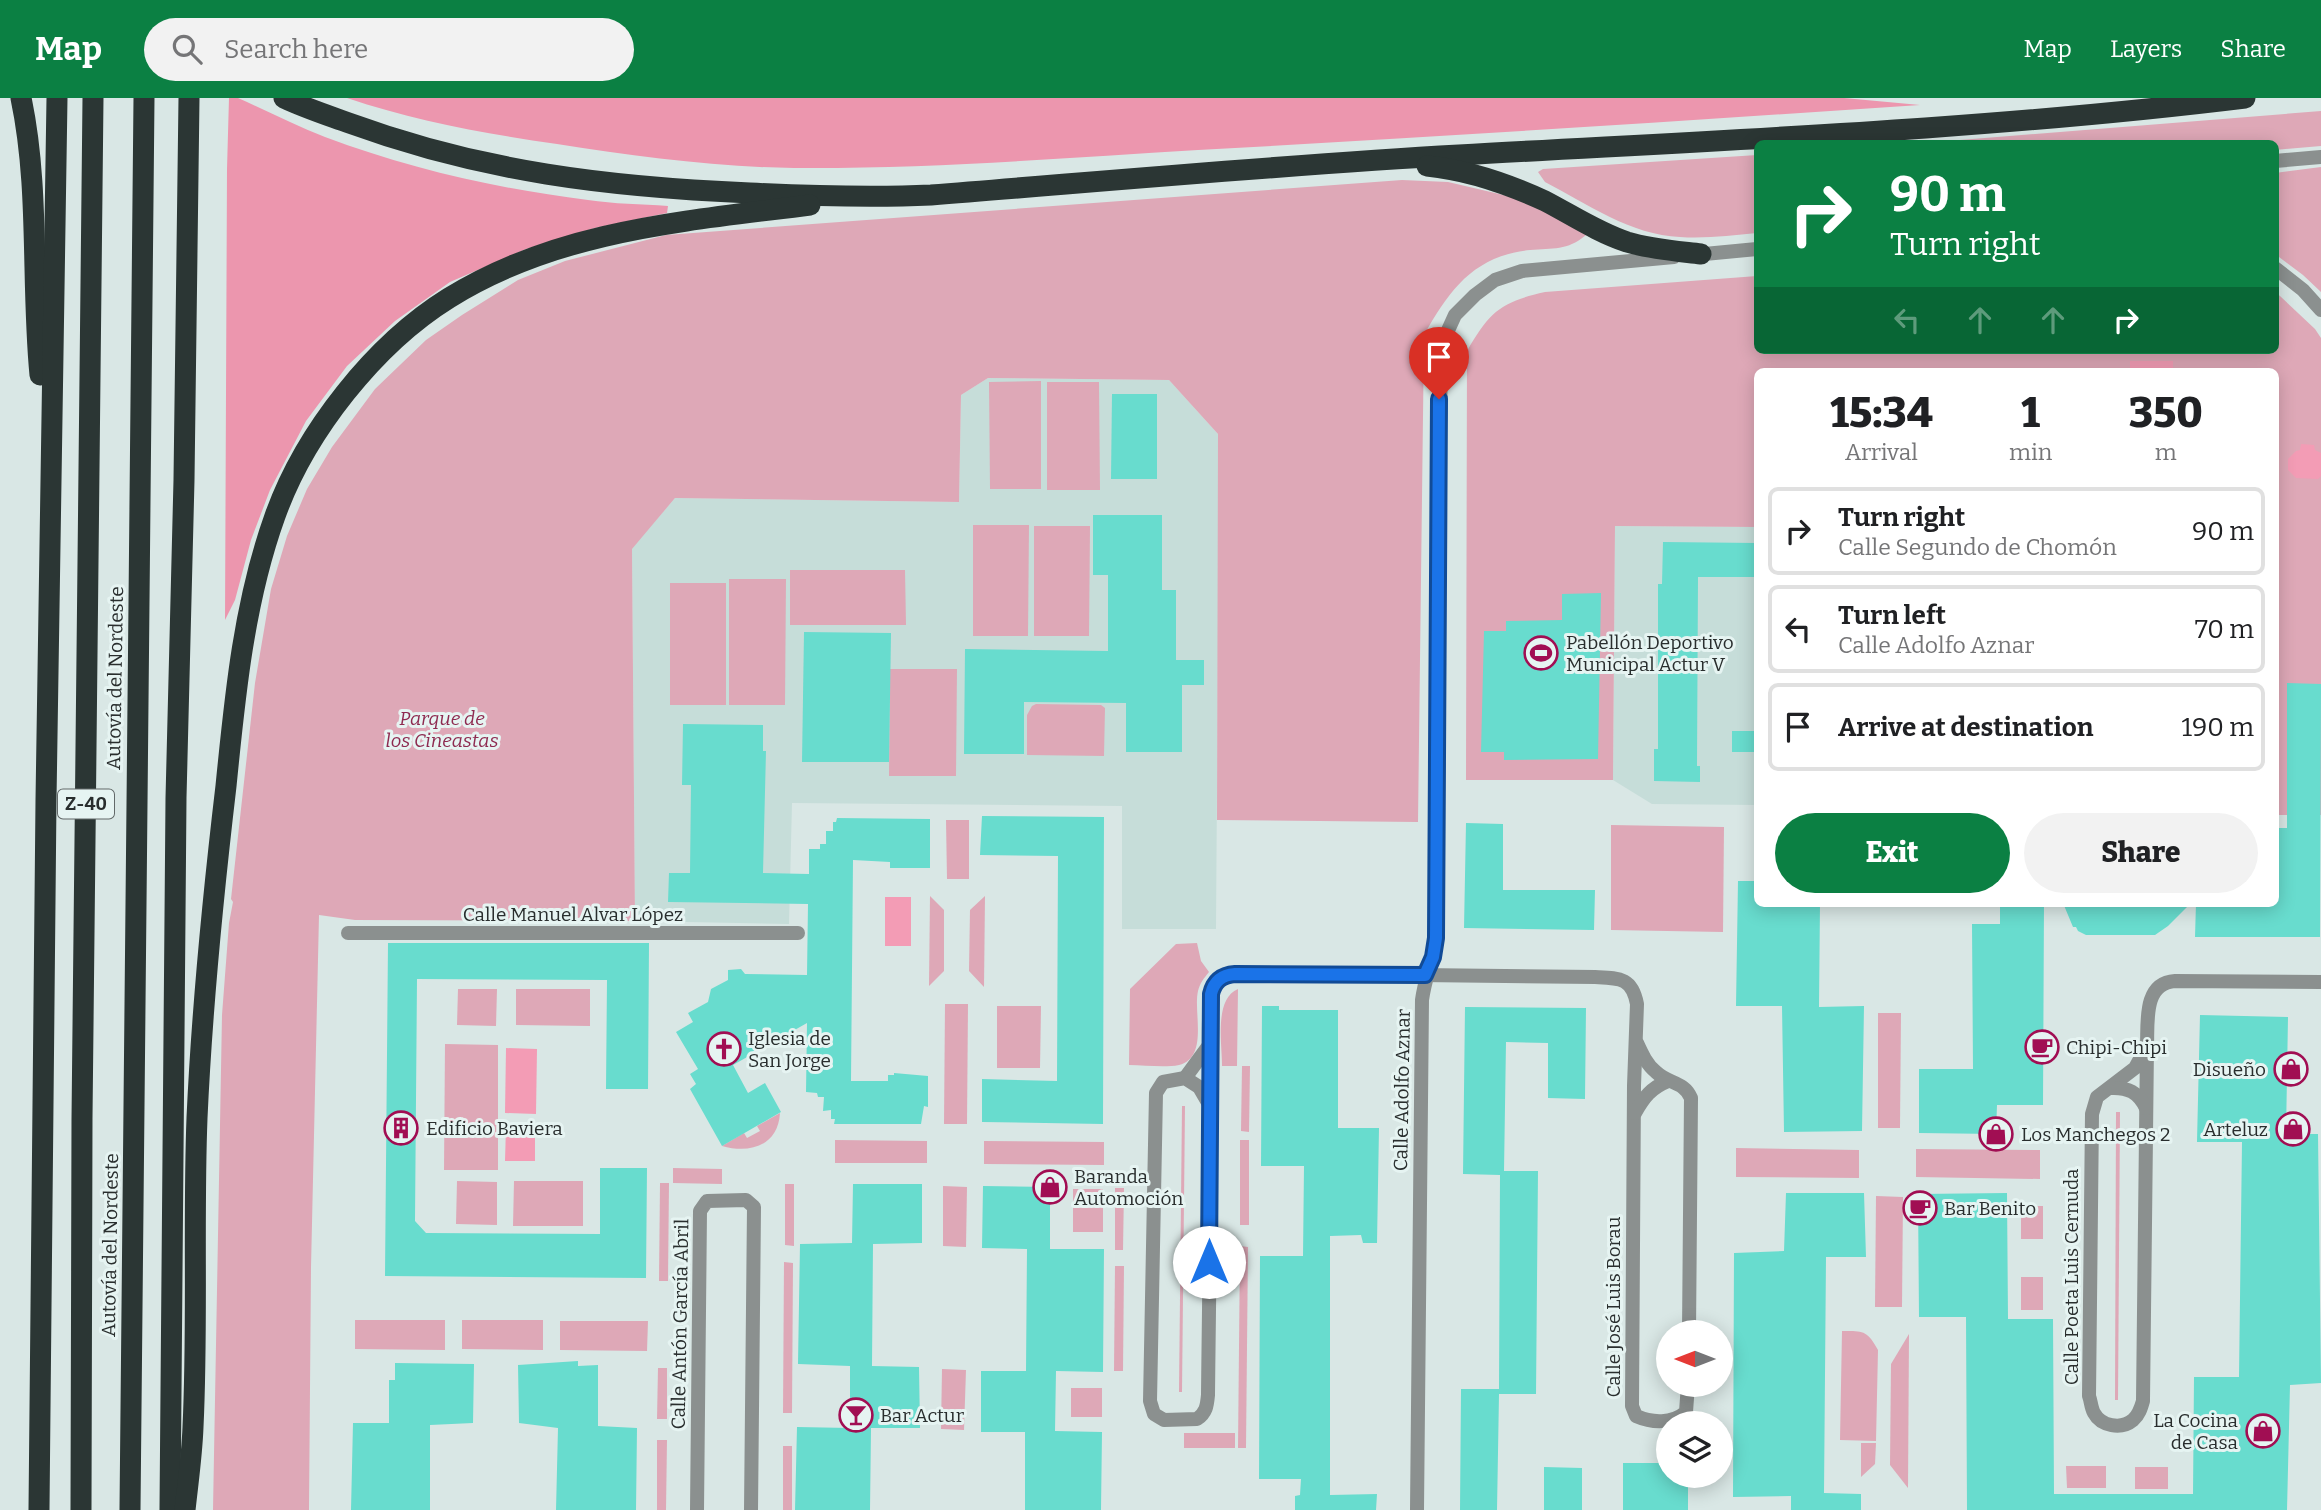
<!DOCTYPE html>
<meta charset="utf-8">
<style>
body{margin:0;font-family:Bitter,serif;background:#f2f2f2;color:#202124;height:100vh;display:flex;flex-direction:column;font-size:26px;white-space:nowrap}
*{box-sizing:border-box;margin:0}
p{font-size:23px;color:#757577}
.icon{flex:none;width:38px;height:38px;fill:none;stroke:currentColor;stroke-width:2;stroke-linecap:round;stroke-linejoin:round}
.map{position:relative;flex:1;overflow:hidden}
.drawer{position:absolute;left:1754px;top:270px;width:525px;height:539px;display:flex;flex-direction:column;background:#fff;border-radius:10px;box-shadow:0 4px 18px #0003}
.drawer>*{flex:none}
.banner{position:absolute;left:1754px;top:42px;width:525px;height:214px;border-radius:10px;box-shadow:0 4px 18px #0003;background:#0b8043;color:#fff;overflow:hidden}
.needle{width:46px;rotate:270deg}
.buttons{position:absolute;left:1656px;top:1222px;display:grid;gap:14px}
.buttons a{display:grid;place-items:center;width:77px;height:77px;border-radius:50%;background:#fff;box-shadow:0 4px 18px #0003;font-size:35px}
.pin{position:absolute;display:grid;place-items:center;width:60px;height:60px;color:#fff;margin:-72px -30px;border-radius:50% 50% 50% 0;rotate:-45deg;box-shadow:0 0 7px #0007}
.pin .icon{rotate:45deg}
.me{position:absolute;width:77px;margin:-38px;rotate:0deg;stroke-linejoin:round;filter:drop-shadow(0 0 5px #0008)}
.turn{display:flex;align-items:center;gap:24px;height:147px;padding:0 21px;font-size:32px}
.turn .icon{width:91px;height:91px;stroke-width:2.5}
.turn b{display:block;font-size:49px;line-height:60px}
.lanes{display:flex;align-items:center;height:66px;padding:0 21px;background:#0003;justify-content:center;gap:35px;direction:ltr}
.lanes .off{opacity:.35}
.eta{display:flex;justify-content:space-evenly;align-items:center;height:119px;text-align:center}
.eta b{font-size:42px;font-weight:800;line-height:49px}
.action{display:flex;gap:14px;margin-top:auto;padding:14px 21px}
.action a{flex:1;height:80px;border-radius:42px;background:#0b8043;color:#fff;font-size:28px;font-weight:800;line-height:80px;text-align:center}
.action a+a{background:#f2f2f2;color:#202124}
ul{padding:0;list-style:none}
li{display:flex;align-items:center;gap:21px;height:88px;margin:0 14px 10px;padding:0 7px;border:4px solid #e0e0e0;border-radius:10px}
li div{flex:1}
li b{display:block;font-size:26px}
li em{font-style:normal}
header{display:flex;align-items:center;gap:42px;box-sizing:border-box;height:98px;padding:0 35px;background:#0b8043;color:#fff}
header strong{font-size:33px}
nav{display:flex;gap:38px;margin-inline-start:auto;font-size:24px}
.search{width:490px;height:63px;background:#f2f2f2;display:flex;align-items:center;gap:18px;box-sizing:border-box;padding:0 24px;border-radius:38px;color:#757577;font-size:26px}
.map>svg:first-child{display:block}
</style>
<header>
<strong>Map</strong>
<div class="search"><svg class="icon" aria-label="search" viewBox="0 0 24 24"><circle cx="10" cy="10" r="6"/><path d="M15 15l6 6"/></svg>Search here</div>
<nav><a>Map</a><a>Layers</a><a>Share</a></nav>
</header>
<div class="map">
<svg width="2321" height="1412" viewBox="0 0 2321 1412">
<rect width="100%" height="100%" fill="#d9e7e5"/>
<g fill="#c6ddd9">
<path d="M988,280L1169,282L1218,336L1219,406L1216,831H1122V708L792,705L789,826L635,823L632,450L675,400L959,404L961,297Z"/>
<path d="M1615,428L1757,429V707L1652,706L1613,682Z"/>
</g>
<g fill="#dea8b7">
<path d="M2321,13V48L2275,52V46L1923,45Z"/>
<path d="M1757,57V135C1732,137 1706,141 1680,139C1631,137 1587,106 1545,84L1538,74L1543,71Z"/>
<path d="M2321,69V194L2303,177L2275,156V75Z"/>
<path d="M1402,82L1448,84L1529,103L1586,137C1567,153 1553,150 1530,152C1474,158 1450,191 1424,237L1418,724L1217,722L1218,336L1169,282L988,280L961,297L959,404L675,400L632,451L635,823L355,822L319,817L311,1169L309,1412H213L222,917L229,825L233,804L231,801L255,585L271,491L287,438L307,391L332,349L375,291L426,242L462,217L518,182L565,163L666,137Z"/>
<path d="M1757,178V252H2275V194L2280,198L2315,231L2321,240V717H2275V273H1757V429L1615,428L1613,682H1466L1467,253C1490,213 1501,204 1545,194Z"/>
<path d="M1041,283V391H990L989,284Z"/>
<path d="M1047,284H1099L1100,392H1047Z"/>
<path d="M973,427H1029L1028,538H973Z"/>
<path d="M1034,428H1090L1089,538H1034Z"/>
<path d="M790,472H905L906,527H790Z"/>
<path d="M729,481H786L785,607H729Z"/>
<rect x="670" y="485" width="56" height="122"/>
<path d="M890,571H957L956,678H889Z"/>
<path d="M1036,606L1101,607L1105,610L1104,658L1027,657V617L1032,608Z"/>
<path d="M946,722H969V781H947Z"/>
<path d="M1611,727L1724,729L1723,834L1611,832Z"/>
<path d="M930,798L944,812V873L929,888Z"/>
<path d="M985,798L984,889L969,873L970,812Z"/>
<path d="M1197,845L1201,863L1209,874C1204,880 1200,885 1198,893C1193,914 1209,959 1179,967C1164,970 1145,967 1129,967L1130,891L1176,846Z"/>
<path d="M458,891H497L496,928L457,927Z"/>
<path d="M516,891H590V928L516,927Z"/>
<path d="M1238,891L1237,968H1222C1222,945 1214,901 1238,891Z"/>
<path d="M945,906H968L967,1026H944Z"/>
<path d="M997,908H1041L1040,970H997Z"/>
<path d="M1878,915H1901L1900,1030H1878Z"/>
<path d="M445,946L498,947V1072H444Z"/>
<path d="M1242,968H1250L1249,1034L1241,1033Z"/>
<path d="M1182,1008H1185L1182,1294H1179Z"/>
<path d="M2116,1014H2120L2118,1302H2115Z"/>
<path d="M780,1015C778,1048 750,1056 722,1048L744,1035L747,1040L760,1033L757,1028Z"/>
<path d="M835,1042L927,1043V1065H835Z"/>
<rect x="1240" y="1042" width="9" height="85"/>
<path d="M984,1043L1104,1044V1067L984,1066Z"/>
<path d="M1736,1050L1859,1052V1080L1736,1079Z"/>
<path d="M1916,1051L2040,1052V1081L1916,1079Z"/>
<path d="M673,1070L722,1071V1086L673,1085Z"/>
<path d="M457,1083L497,1084V1127L456,1126Z"/>
<path d="M514,1083H583V1128H513Z"/>
<path d="M660,1085H669L668,1183H659Z"/>
<path d="M785,1086H794V1148L785,1147Z"/>
<path d="M943,1088L967,1089L966,1149L943,1148Z"/>
<path d="M1115,1090H1124L1123,1152H1115Z"/>
<rect x="1073" y="1091" width="30" height="43"/>
<path d="M1876,1098L1903,1099L1902,1209H1875Z"/>
<rect x="2021" y="1108" width="22" height="33"/>
<path d="M1240,1148L1248,1149L1246,1350H1238Z"/>
<path d="M784,1164L793,1165L792,1315H783Z"/>
<path d="M1115,1168H1124L1123,1273H1114Z"/>
<rect x="2021" y="1179" width="22" height="33"/>
<path d="M355,1222H445V1252L355,1251Z"/>
<path d="M462,1222H543V1252L462,1251Z"/>
<path d="M560,1223H648L647,1253L560,1252Z"/>
<path d="M1842,1233C1863,1233 1867,1232 1878,1252L1876,1343L1840,1342Z"/>
<path d="M1909,1236L1908,1390L1890,1367L1891,1266Z"/>
<path d="M658,1270H667V1321H657Z"/>
<path d="M942,1271L966,1272L964,1332L941,1331Z"/>
<rect x="1071" y="1290" width="31" height="29"/>
<rect x="1184" y="1335" width="51" height="15"/>
<path d="M657,1342H667L666,1412H657Z"/>
<path d="M1861,1345H1876L1875,1366L1861,1379Z"/>
<rect x="783" y="1348" width="9" height="64"/>
<path d="M2106,1368V1390H2067L2066,1368Z"/>
<rect x="2135" y="1369" width="33" height="22"/>
</g>
<g fill="#ec96ae">
<path d="M229,0H238C267,13 296,28 325,39C410,71 499,91 588,102C614,106 641,106 668,108L667,115L595,130L526,151L450,184L395,223L347,268L306,323L270,392L251,442L235,502L225,522L227,71Z"/>
<path d="M347,0H1844L1920,7C1679,23 1439,39 1198,52C1064,60 929,71 794,70C714,69 635,58 557,46C486,36 415,23 347,0Z"/>
</g>
<g fill="#f39cb5">
<rect x="2130" y="263" width="43" height="10"/>
<path d="M2301,346L2314,347L2315,352L2321,355V378L2318,381L2296,380L2288,372V361L2296,353L2300,352Z"/>
<rect x="885" y="799" width="26" height="49"/>
<path d="M506,950L537,951L536,1016L505,1015Z"/>
<path d="M506,1029H535V1063H505Z"/>
</g>
<g fill="#68dcce">
<path d="M1112,296H1157V381H1111Z"/>
<path d="M1093,417H1162V492H1176V562H1204V587H1182V654H1126V605L1024,604V656H964L965,551L1108,553V477H1093Z"/>
<path d="M1663,444L1757,445V479H1698L1697,668H1700V684L1654,683V651H1658V486H1662Z"/>
<path d="M1601,495L1598,661L1504,662V654H1481L1484,533H1506V523L1562,522V496Z"/>
<path d="M804,534L891,535L889,664H802Z"/>
<path d="M2287,585L2321,586L2320,839H2195L2196,805H2275V730H2287Z"/>
<path d="M683,626L763,627V653H766L763,775L809,776V751H820V746H826V733H833V724H836L837,720L930,721V770H890V764L853,762L851,983H888V977H894V975L928,978V1009L924,1008L921,1026H834L835,1021H831V1012L823,1013L824,999H818L817,995L806,994L807,925L733,967L748,995L765,985L781,1014L722,1048L690,991L696,986L690,976L698,971L676,934L693,924L688,915L708,904L711,891L728,882V872L741,871L745,876L807,877L808,806L668,804L669,775H690L691,687H682Z"/>
<rect x="1732" y="633" width="25" height="21"/>
<path d="M982,718L1104,719L1103,1026L982,1024V981L1057,983L1058,758L980,757Z"/>
<path d="M1466,725L1503,726V792H1595L1594,832L1464,830Z"/>
<path d="M1738,783H1757V805H1820L1819,909L1864,908L1862,1033L1784,1034L1782,908H1736Z"/>
<path d="M2000,805H2044L2043,1007H1997L1996,1036L1919,1035V971H1973L1972,826H2000Z"/>
<path d="M2063,805H2191L2168,828L2155,837H2086L2078,833L2076,829H2073Z"/>
<path d="M388,845H649L648,991H606L607,882L417,881L415,1123L426,1135L600,1136V1070H647L646,1180L385,1178Z"/>
<path d="M1262,908H1279V912H1338V1030H1379L1377,1145H1363L1361,1137L1330,1138V1397L1377,1396L1376,1412H1295V1398L1300,1397L1301,1381H1259L1260,1158H1303L1304,1068H1261Z"/>
<path d="M1465,909L1586,910L1585,1001L1548,1000V945L1506,944L1504,1073H1538L1536,1296H1499L1497,1412H1460L1461,1291H1499L1500,1077L1463,1076Z"/>
<path d="M2200,917L2288,919L2286,1036H2318L2321,1285L2290,1287L2287,1412H1967L1966,1219H1919L1918,1096L2007,1095L2008,1221H2053L2054,1396H2193L2194,1279H2239L2242,1044H2197Z"/>
<path d="M853,1086H922V1145L873,1146L872,1268L919,1269L920,1330H871L870,1412H795L797,1329L850,1330V1268L798,1266L800,1146L852,1145Z"/>
<path d="M983,1088L1050,1089V1151H1104L1103,1274L1056,1273L1055,1333L1102,1334L1101,1412H1025V1334H981V1273H1026L1027,1151L982,1150Z"/>
<path d="M1786,1095H1864L1866,1159H1826L1824,1395L1861,1396V1412H1791V1398L1733,1399L1734,1155L1784,1153Z"/>
<path d="M578,1263V1268L598,1267V1328L637,1330L636,1412H556L558,1330L519,1325L518,1267Z"/>
<path d="M395,1265L474,1266L473,1325L430,1327V1412H351L353,1325H389V1282H395Z"/>
<path d="M1623,1365H1668V1377H1688V1412H1623Z"/>
<path d="M1544,1369L1582,1370V1412H1544Z"/>
</g>
<g fill="none" stroke-linecap="round" stroke-linejoin="round">
<path stroke="#8b908f" stroke-width="14" d="M348,835H798"/>
<g stroke="#8b908f" stroke-width="14">
<path d="M2275,63L2321,59"/>
<path d="M1694,157L1757,151"/>
<path d="M2275,170L2303,192L2321,212"/>
<path d="M1637,945C1642,956 1647,967 1656,974C1668,986 1684,983 1691,1000L1689,1234"/>
<path d="M2147,948L2135,970L2097,999L2092,1016L2089,1298C2091,1303 2091,1310 2094,1315C2101,1328 2121,1332 2133,1322C2139,1317 2141,1310 2143,1303L2147,948C2148,924 2143,885 2175,883L2321,884"/>
<path d="M1185,980L1210,946"/>
<path d="M2110,990C2128,989 2138,994 2146,1010"/>
<path d="M1210,1008L1199,989L1185,980L1163,984L1156,995L1150,1303L1154,1316L1164,1322L1197,1321C1206,1315 1207,1308 1208,1297C1209,1198 1211,1098 1210,999C1210,979 1206,902 1213,888C1220,876 1234,876 1246,875L1595,879C1619,880 1632,879 1637,906L1634,988L1632,1308L1636,1318C1652,1325 1672,1326 1686,1314L1688,1286"/>
<path d="M1635,1015C1644,999 1651,990 1668,983"/>
<path d="M697,1412L700,1113L707,1103L746,1102L754,1109L751,1412"/>
<path d="M1417,1412L1422,902C1425,880 1433,861 1436,840L1437,536L1441,256L1445,239L1455,217L1475,197L1495,182L1522,173L1674,159"/>
</g>
<g stroke="#2b3634" stroke-width="21">
<path d="M21,0C40,90 31,185 40,277"/>
<path d="M284,0C305,10 327,17 349,25C483,74 609,89 750,95C811,98 871,100 931,97C1107,83 1283,67 1459,57C1721,42 1984,32 2245,0"/>
<path d="M1427,68C1468,72 1508,86 1545,103C1572,117 1597,134 1627,144C1650,151 1676,153 1701,156"/>
<path d="M39,1412L46,702L57,0"/>
<path d="M81,1412L82,1021L93,0"/>
<path d="M130,1412L144,0"/>
<path d="M170,1412L176,700L184,382L189,0"/>
<path d="M185,1412C188,1384 192,1357 193,1329C198,1226 193,1123 197,1020C202,909 213,798 226,688C235,597 244,504 275,418C305,334 375,246 449,200C558,132 686,123 810,107"/>
</g>
</g>
<g fill="none" stroke-linecap="round" stroke-linejoin="round">
<defs>
<path id="route" d="M1209,1164L1211,896C1214,883 1222,877 1235,876L1425,877L1433,859L1436,840L1439,301"/>
</defs>
<use href="#route" stroke="#114b97" stroke-width="18"/>
<use href="#route" stroke="#1a73e8" stroke-width="12"/>
</g>
<defs>
<symbol id="stadium-ring" viewBox="-11 -11 22 22"><circle r="9.5" fill="#e6f4f2" stroke="#a10e53" stroke-width="1.5"/><path d="M0-5a6.5 5 0 1 0 0 10a6.5 5 0 1 0 0-10ZM-3.5-1.8h7v3.6h-7Z" fill="#a10e53"/></symbol>
<symbol id="cafe-ring" viewBox="-11 -11 22 22"><circle r="9.5" fill="#e6f4f2" stroke="#a10e53" stroke-width="1.5"/><path d="M-5.5-4.5H6V0H3Q3 3.5 0 3.5H-2.5Q-5.5 3.5-5.5 0ZM3-3.2v2h1.7v-2ZM-6 4.5H4V6H-6Z" fill="#a10e53"/></symbol>
<symbol id="church-ring" viewBox="-11 -11 22 22"><circle r="9.5" fill="#e6f4f2" stroke="#a10e53" stroke-width="1.5"/><path d="M-1.2-6h2.4v3.5h3.3v2.4h-3.3V6h-2.4V-.1h-3.3v-2.4h3.3Z" fill="#a10e53"/></symbol>
<symbol id="shop-ring" viewBox="-11 -11 22 22"><circle r="9.5" fill="#e6f4f2" stroke="#a10e53" stroke-width="1.5"/><path d="M-5-2.5h2.3a2.7 3.5 0 0 1 5.4 0H5L5.5 6h-11ZM-1.5-2.5h3a1.5 2.3 0 0 0-3 0Z" fill="#a10e53"/></symbol>
<symbol id="building-ring" viewBox="-11 -11 22 22"><circle r="9.5" fill="#e6f4f2" stroke="#a10e53" stroke-width="1.5"/><path d="M-4-6H4V6H1V3H-1V6H-4ZM-2.5-4.3h1.7v1.8h-1.7ZM.8-4.3h1.7v1.8H.8ZM-2.5-1h1.7V.8h-1.7ZM.8-1h1.7V.8H.8Z" fill="#a10e53"/></symbol>
<symbol id="bar-ring" viewBox="-11 -11 22 22"><circle r="9.5" fill="#e6f4f2" stroke="#a10e53" stroke-width="1.5"/><path d="M-6-5H6L.8 .8V4.5H3.5V6h-7V4.5H-.8V.8Z" fill="#a10e53"/></symbol>
</defs>
<g fill-rule="evenodd">
<use href="#stadium-ring" x="1522" y="536" width="38" height="38"/>
<use href="#cafe-ring" x="2023" y="930" width="38" height="38"/>
<use href="#church-ring" x="705" y="932" width="38" height="38"/>
<use href="#shop-ring" x="2272" y="952" width="38" height="38"/>
<use href="#building-ring" x="382" y="1011" width="38" height="38"/>
<use href="#shop-ring" x="2274" y="1012" width="38" height="38"/>
<use href="#shop-ring" x="1977" y="1017" width="38" height="38"/>
<use href="#shop-ring" x="1031" y="1070" width="38" height="38"/>
<use href="#cafe-ring" x="1901" y="1091" width="38" height="38"/>
<use href="#bar-ring" x="837" y="1298" width="38" height="38"/>
<use href="#shop-ring" x="2244" y="1314" width="38" height="38"/>
</g>
<g text-anchor="middle" dominant-baseline="central" stroke-width="6" stroke-linejoin="round" paint-order="stroke">
<rect fill="#e6f4f2" stroke="#626969" stroke-width="2" x="58" y="691.5" width="56" height="29" rx="5"/>
<g font-size="18" font-weight="bold" fill="#292e2e">
<text x="86" y="706">Z-40</text>
</g>
<g font-size="19" fill="#292e2e" stroke="#e6f4f2" text-anchor="start">
<text x="1566" y="544">Pabellón Deportivo<tspan x="1566" dy="22">Municipal Actur V</tspan></text>
<text x="748" y="940">Iglesia de<tspan x="748" dy="22">San Jorge</tspan></text>
<text x="2066" y="949">Chipi-Chipi</text>
<text x="2266" y="971" text-anchor="end">Disueño</text>
<text x="426" y="1030">Edificio Baviera</text>
<text x="2268" y="1031" text-anchor="end">Arteluz</text>
<text x="2021" y="1036">Los Manchegos 2</text>
<text x="1074" y="1078">Baranda<tspan x="1074" dy="22">Automoción</tspan></text>
<text x="1944" y="1110">Bar Benito</text>
<text x="880" y="1317">Bar Actur</text>
<text x="2238" y="1322" text-anchor="end">La Cocina<tspan x="2238" dy="22">de Casa</tspan></text>
</g>
<g font-size="19" fill="#292e2e" stroke="#e6f4f2">
<text transform="translate(115 580) rotate(-89)">Autovía del Nordeste</text>
<text x="573" y="816">Calle Manuel Alvar López</text>
<text transform="translate(1402 992) rotate(-89)">Calle Adolfo Aznar</text>
<text transform="translate(110 1147) rotate(-89)">Autovía del Nordeste</text>
<text transform="translate(2071 1179) rotate(-90)">Calle Poeta Luis Cernuda</text>
<text transform="translate(1613 1209) rotate(-90)">Calle José Luis Borau</text>
<text transform="translate(680 1226) rotate(-89)">Calle Antón García Abril</text>
</g>
<g font-size="19" font-style="italic" fill="#8e2a50" stroke="#e6f4f2">
<text x="442" y="620">Parque de<tspan x="442" dy="22">los Cineastas</tspan></text>
</g>
</g>
</svg>
<div class="buttons">
<a><svg class="needle" viewBox="-14 -14 28 28"><path d="M0-13l5 13h-10z" fill="#e53935"/><path d="M0 13l5-13h-10z" fill="#757577"/></svg></a>
<a><svg class="icon" aria-label="layers" viewBox="0 0 24 24"><path d="M12 4l9 5-9 5-9-5zM3 14l9 5 9-5"/></svg></a>
</div>
<div class="pin" style="left:1439px;top:301px;background:#d93025"><svg class="icon" aria-label="arrive" viewBox="0 0 24 24"><path d="M6 21V4h12l-3 4 3 4H6"/></svg></div>
<svg class="me" style="left:1209px;top:1164px" viewBox="-20 -20 40 40"><circle r="19" fill="#fff"/><path d="M0-13L10 11 0 6-10 11z" fill="#1a73e8"/></svg>
<div class="banner">
<div class="turn"><svg class="icon" aria-label="right" viewBox="0 0 24 24"><path d="M7 20v-9h11M14 6l5 5-5 5"/></svg><div><b>90 m</b>Turn right</div></div>
<div class="lanes"><svg class="icon off" aria-label="left" viewBox="0 0 24 24"><path d="M17 20v-9H6M10 6l-5 5 5 5"/></svg><svg class="icon off" aria-label="ahead" viewBox="0 0 24 24"><path d="M12 20V5M6 11l6-6 6 6"/></svg><svg class="icon off" aria-label="ahead" viewBox="0 0 24 24"><path d="M12 20V5M6 11l6-6 6 6"/></svg><svg class="icon" aria-label="right" viewBox="0 0 24 24"><path d="M7 20v-9h11M14 6l5 5-5 5"/></svg></div>
</div>
<section class="drawer">
<div class="eta">
<div><b>15:34</b><p>Arrival</p></div>
<div><b>1</b><p>min</p></div>
<div><b>350</b><p>m</p></div>
</div>
<ul>
<li><svg class="icon" aria-label="right" viewBox="0 0 24 24"><path d="M7 20v-9h11M14 6l5 5-5 5"/></svg><div><b>Turn right</b><p>Calle Segundo de Chomón</p></div><em>90 m</em></li>
<li><svg class="icon" aria-label="left" viewBox="0 0 24 24"><path d="M17 20v-9H6M10 6l-5 5 5 5"/></svg><div><b>Turn left</b><p>Calle Adolfo Aznar</p></div><em>70 m</em></li>
<li><svg class="icon" aria-label="arrive" viewBox="0 0 24 24"><path d="M6 21V4h12l-3 4 3 4H6"/></svg><div><b>Arrive at destination</b></div><em>190 m</em></li>
</ul>
<div class="action"><a>Exit</a><a>Share</a></div>
</section>
</div>
